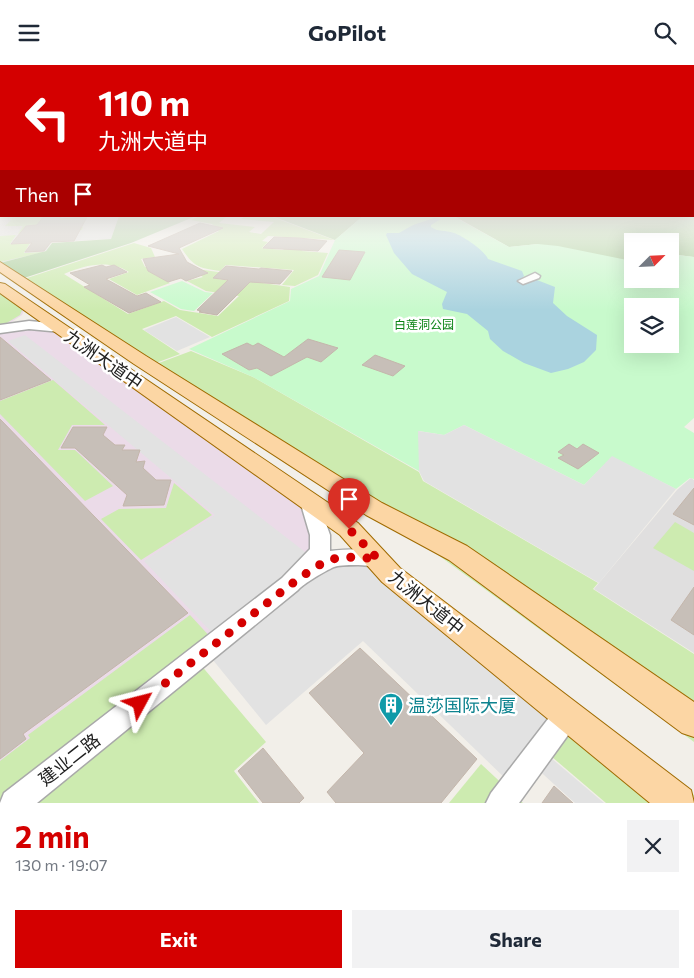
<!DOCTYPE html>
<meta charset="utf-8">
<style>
body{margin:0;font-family:Commissioner,"Noto Sans SC",sans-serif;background:#f2f2f3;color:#1f2937;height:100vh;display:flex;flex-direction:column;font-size:19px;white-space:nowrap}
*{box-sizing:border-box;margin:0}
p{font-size:16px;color:#747a83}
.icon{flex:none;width:28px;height:28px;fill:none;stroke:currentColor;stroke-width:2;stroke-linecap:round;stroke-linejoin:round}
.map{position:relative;height:738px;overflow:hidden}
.sheet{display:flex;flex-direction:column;background:#fff;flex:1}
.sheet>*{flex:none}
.top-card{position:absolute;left:0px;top:0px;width:695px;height:152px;box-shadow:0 5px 20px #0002;background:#d40000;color:#fff;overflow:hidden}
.needle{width:32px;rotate:66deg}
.tools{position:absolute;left:624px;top:168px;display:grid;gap:10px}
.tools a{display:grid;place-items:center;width:55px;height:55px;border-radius:0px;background:#fff;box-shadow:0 5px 20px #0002;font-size:25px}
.pin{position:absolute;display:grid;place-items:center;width:42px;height:42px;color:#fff;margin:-51px -21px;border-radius:50% 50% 50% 0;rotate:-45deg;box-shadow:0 0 5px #0007}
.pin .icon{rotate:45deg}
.me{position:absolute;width:55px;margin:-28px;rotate:52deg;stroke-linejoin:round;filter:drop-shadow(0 0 4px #0008)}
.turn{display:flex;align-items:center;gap:18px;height:105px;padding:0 15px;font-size:22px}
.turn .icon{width:65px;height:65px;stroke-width:2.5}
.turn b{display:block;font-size:35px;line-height:42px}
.then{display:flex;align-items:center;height:48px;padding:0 15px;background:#0003;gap:10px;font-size:19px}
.round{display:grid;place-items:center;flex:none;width:52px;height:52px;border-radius:0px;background:#f2f2f3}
.headline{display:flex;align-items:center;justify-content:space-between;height:85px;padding:0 15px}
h1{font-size:30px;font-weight:700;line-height:38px;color:#d40000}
.cta{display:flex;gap:10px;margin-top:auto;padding:10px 15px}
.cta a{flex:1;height:58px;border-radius:0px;background:#d40000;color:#fff;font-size:20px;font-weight:700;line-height:58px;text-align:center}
.cta a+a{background:#f2f2f3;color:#1f2937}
header{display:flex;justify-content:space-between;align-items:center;height:65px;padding:0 15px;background:#fff;font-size:22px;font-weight:700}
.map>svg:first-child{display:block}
</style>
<header><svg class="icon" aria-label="menu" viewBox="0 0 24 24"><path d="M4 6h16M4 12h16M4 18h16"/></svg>GoPilot<svg class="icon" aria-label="search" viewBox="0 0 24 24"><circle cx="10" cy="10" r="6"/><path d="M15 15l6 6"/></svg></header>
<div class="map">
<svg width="694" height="738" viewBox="0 0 694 738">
<rect width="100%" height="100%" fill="#f2efe9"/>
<g fill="#e0dfdf">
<path d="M0,142L1,151H119L111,174L52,177L46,186L0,198Z"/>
<path d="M691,413L694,415V588L594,524L677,425Z"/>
</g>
<path fill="#ebdbe8" d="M0,222L26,241L22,250L2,263H61L309,437L320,486L14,738H0Z"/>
<g fill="#cdebb0">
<path d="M0,148L1,151H43L40,157L60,163L83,162L82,165L18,169L23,161H5L12,154H0Z"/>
<path d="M200,151H231L226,152L219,158L255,162L249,167L261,169L274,157L241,154L245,151H270L334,175L268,171L262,176L268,177L262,183L283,185L288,180L305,181L302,186L328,188L318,210L295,221L282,220L294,205L226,200L220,206C199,203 194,202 182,184L219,166L212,159L191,155Z"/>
<path d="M16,170L10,179L30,178L24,188L44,187L0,197V171Z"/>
<path d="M134,178L151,183L155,192L141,194L145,202L158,200L155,210L170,218L137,230L109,214L129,207C109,194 85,200 64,209L128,249L164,236L180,245L218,251L239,231L206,226L187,216L203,212L196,208L204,205L225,208L218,214L240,217L248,211L263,218L290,222L289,236L212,272L176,251L142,264L180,289L153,299L24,214Z"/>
<path d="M0,224L24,241L20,250L0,262Z"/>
<path d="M191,286L253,312L419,407L423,416L598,518L593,524L694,589V677L375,444L151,301Z"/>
<path d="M53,315L105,360H72L58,385H75L113,421L85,436L0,349V336Z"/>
<path d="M174,418L212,450L141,495L101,454L119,444L166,443Z"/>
<path d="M675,457L694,468V506L653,483Z"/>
<path d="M190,550L213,575L0,738V696L30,673L28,670Z"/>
<path d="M200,599L266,677L234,706L259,738H23Z"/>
<path d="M577,643L694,730V738H606L545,686Z"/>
<path d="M481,699L523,738H449Z"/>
</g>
<g fill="#add19e" fill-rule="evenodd">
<path d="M694,142V192L670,189V176H632V214H670L694,302L638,290L538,179L509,182L454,151H694ZM632,241H670V279H632Z"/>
<path d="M119,151H196L131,178L21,214L0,198L46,186L52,178L111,174Z"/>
<path d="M272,151H363L335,175Z"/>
</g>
<g fill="#c8facc" fill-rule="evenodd">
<path d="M363,151H453L509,182L538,179L558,181L632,196V214H670V189L694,192V353L684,362L694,368V414L690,413L676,424L612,392L584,420L464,360L444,370L419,366V406L253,312L189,284L290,236L291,224L319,211L335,175ZM632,241H670V279H632Z"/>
<path d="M182,216L205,227L213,228L194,246L181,244L150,227Z"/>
</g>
<g fill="#e2e2e2">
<path d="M115,157L109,173L80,175L88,159Z"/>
<path d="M176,252L210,272L177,286L144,265Z"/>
<path d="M25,270L309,490L216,572L144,496L215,450L8,276Z"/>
<path d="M464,360L584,420L612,391L676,424L599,518L424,416L419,406L418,366L444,370Z"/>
<path d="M332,497L383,498L570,640L508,716L363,576L266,660L208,589Z"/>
<path d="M544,687L604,738H575L534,701Z"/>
</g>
<path fill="#aad3df" d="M434,153L441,154L431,160V162C438,167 445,165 454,168C463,171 484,185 488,194L522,206L524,211L520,216L537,215L555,222L553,238L567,251L597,270L596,285L584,297L568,304L551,308L524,298L503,286L490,274L488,266L467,249L443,244L442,239L447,227L412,209L394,188L386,170L387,168H399L413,160Z"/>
<g fill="#c7bfb8" stroke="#c4b6ab">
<path d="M44,151H61L59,154L87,152L74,176L51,177L44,186L25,187L32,178L11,179L26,161L37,160Z"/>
<path d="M200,158L223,163L179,183L187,197L208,208L186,216L181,213L168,217L148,206L143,194L179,189L148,181Z"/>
<path d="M274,172L299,173L327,176L318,186L263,183Z"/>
<path d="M339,185L365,187L350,215L322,212Z"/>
<path d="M102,200L106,202L114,200L127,207L106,214L137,231L146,228L161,237L129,248L84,222L90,220L70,208Z"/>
<path d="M226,201L259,204L261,203L292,206L280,219L250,217L217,250L199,247L201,246L197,245L228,215L213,213Z"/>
<path d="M0,272L51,315L0,335Z"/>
<path d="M308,274L338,283L321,297L307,292L271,311L257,303L249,305L222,289L247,278L253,281L258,278L284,292Z"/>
<path d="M375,290L405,301L393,311L362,300Z"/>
<path d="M0,354L188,548L23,669L26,674L0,694Z"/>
<path d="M73,362H107L103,370L115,380H125L122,385H140L136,397L145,396L143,403L156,415H171L164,440L123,441L127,430L75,383H61Z"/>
<path d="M569,379L577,384L583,379L599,388L578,404L558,393L564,390L558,387Z"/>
<path d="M694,423V460L673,449Z"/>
<path d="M694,522V570L671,555Z"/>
<path d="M360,583L477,694L441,738H336L327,727L364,688L309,628Z"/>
<path d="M263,683L304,733L299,738H263L238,706Z"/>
<path d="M554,721L573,738H542Z"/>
</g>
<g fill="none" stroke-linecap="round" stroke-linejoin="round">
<defs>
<g id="minor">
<path d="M535,208L540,211L539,213L523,219L518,216Z"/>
<path d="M29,256L61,259L67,263L61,267L29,264L0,268V260Z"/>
<path d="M309,429L316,431L318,436L330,470V486C348,484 368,483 385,488L388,494L385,500C376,503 368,500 358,500C351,500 340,500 334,502C325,506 303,519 298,525L37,738H0L4,728L282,513L310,484V470L300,436L302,431Z"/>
<path d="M567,637L576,641L580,650L576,659L519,738H486L491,728L558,641Z"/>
</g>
<g id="major">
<path d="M0,197L146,291L382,438L467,481L694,637V672L682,668L449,495L366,450L134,299L0,207Z"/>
<path d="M0,218L5,219L358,458L400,503L691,725L694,738H650L382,517L340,470L0,228Z"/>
</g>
</defs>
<use href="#minor" stroke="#a9a9a9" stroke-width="3"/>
<use href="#major" stroke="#a06b00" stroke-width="2"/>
<use href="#minor" fill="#fff" fill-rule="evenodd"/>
<use href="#major" fill="#fcd6a4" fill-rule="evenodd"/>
</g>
<linearGradient id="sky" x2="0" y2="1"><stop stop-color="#8fc0e4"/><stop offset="0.58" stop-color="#f9f8f5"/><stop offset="1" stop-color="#f9f8f5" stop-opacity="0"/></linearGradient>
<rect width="694" height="245" fill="url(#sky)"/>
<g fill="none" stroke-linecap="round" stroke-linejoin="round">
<path stroke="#d40000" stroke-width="9" stroke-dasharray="0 16.2" d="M140,638L290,520C302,512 316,500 330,495C344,490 363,493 378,494L349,464"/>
</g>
<defs>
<symbol id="building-pin" viewBox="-11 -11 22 30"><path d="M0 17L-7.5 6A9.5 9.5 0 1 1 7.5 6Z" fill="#0f9aa8" stroke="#fff"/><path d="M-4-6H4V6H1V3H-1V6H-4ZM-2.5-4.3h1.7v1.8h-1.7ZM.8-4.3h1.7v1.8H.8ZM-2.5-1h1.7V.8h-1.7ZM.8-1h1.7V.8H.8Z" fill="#fff"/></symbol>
</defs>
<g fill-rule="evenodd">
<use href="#building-pin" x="377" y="626" width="28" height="38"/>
</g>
<g text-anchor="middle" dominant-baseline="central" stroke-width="5" stroke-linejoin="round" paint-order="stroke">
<g font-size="12" fill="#0c8416" stroke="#fff">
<text x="424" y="259">白莲洞公园</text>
</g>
<g font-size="18" fill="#222" stroke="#fff">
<text transform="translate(104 294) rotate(35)">九洲大道中</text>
<text transform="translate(427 537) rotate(39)">九洲大道中</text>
<text transform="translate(69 694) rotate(-38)">建业二路</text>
</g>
<g font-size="18" fill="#0d838f" stroke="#fff" text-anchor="start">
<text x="408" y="640">温莎国际大厦</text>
</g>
</g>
</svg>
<div class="tools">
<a><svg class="needle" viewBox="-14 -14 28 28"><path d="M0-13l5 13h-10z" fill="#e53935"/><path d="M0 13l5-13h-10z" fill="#747a83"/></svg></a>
<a><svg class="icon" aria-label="layers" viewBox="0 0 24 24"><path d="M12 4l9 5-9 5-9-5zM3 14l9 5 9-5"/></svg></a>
</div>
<div class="pin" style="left:349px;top:464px;background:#d93025"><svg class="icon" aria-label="arrive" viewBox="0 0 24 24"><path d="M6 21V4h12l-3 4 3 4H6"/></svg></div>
<svg class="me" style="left:140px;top:638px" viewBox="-20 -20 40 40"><path d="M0-17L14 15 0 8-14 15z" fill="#d40000" stroke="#fff" stroke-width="4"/></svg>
<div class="top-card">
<div class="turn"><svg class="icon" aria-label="left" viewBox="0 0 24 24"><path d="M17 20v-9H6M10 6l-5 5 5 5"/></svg><div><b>110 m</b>九洲大道中</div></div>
<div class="then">Then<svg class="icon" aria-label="arrive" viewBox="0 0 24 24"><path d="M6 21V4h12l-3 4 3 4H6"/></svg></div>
</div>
</div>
<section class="sheet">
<div class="headline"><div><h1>2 min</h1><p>130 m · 19:07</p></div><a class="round"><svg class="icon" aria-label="close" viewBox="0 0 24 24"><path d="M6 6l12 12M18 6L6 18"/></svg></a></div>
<div class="cta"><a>Exit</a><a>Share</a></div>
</section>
